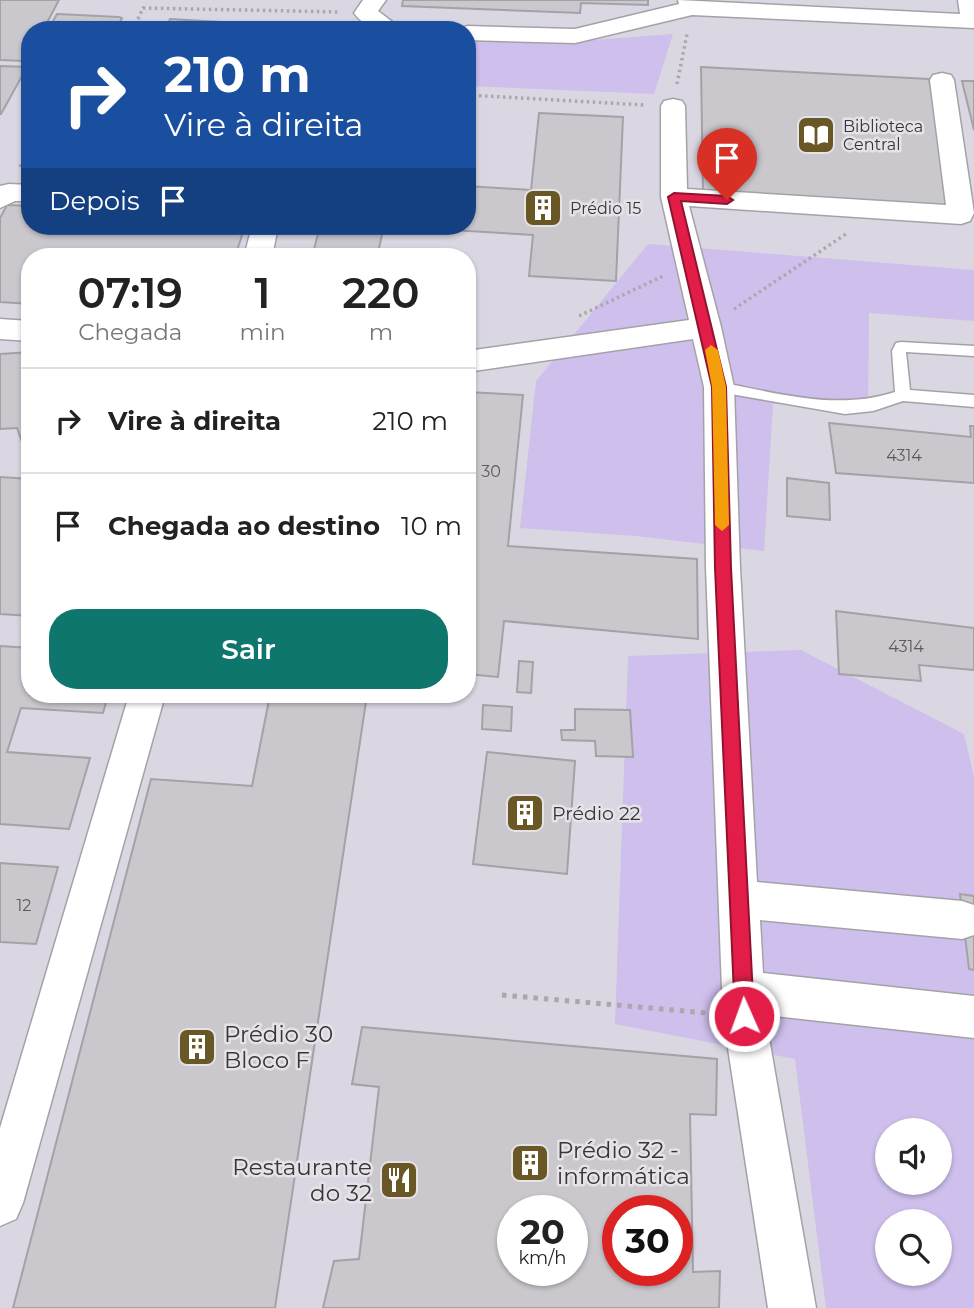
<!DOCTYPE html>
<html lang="pt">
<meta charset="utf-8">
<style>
body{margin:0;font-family:Montserrat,sans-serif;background:#f6f6f6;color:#222;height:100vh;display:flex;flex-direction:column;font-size:26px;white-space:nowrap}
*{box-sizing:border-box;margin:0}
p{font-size:23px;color:#767676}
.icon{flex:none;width:38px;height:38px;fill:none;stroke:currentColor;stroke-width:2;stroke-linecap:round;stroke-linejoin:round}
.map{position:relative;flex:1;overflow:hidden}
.side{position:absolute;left:21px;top:248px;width:455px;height:455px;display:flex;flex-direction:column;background:#fff;border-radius:28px;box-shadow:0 2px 5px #0004}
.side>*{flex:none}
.banner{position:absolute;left:21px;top:21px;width:455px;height:214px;border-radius:28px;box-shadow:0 2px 5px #0004;background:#1a4fa0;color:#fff;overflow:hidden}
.tools{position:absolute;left:875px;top:1118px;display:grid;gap:14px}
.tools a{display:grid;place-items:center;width:77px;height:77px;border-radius:50%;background:#fff;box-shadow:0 2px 5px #0004;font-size:35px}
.speed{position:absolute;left:497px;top:1195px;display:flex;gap:14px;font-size:35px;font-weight:700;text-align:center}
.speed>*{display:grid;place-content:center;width:91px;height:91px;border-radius:50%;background:#fff;box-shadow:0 2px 5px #0004;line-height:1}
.speed small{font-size:18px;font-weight:400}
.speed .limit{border:10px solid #d22;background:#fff;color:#111}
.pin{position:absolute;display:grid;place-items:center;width:60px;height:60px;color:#fff;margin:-72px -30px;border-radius:50% 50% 50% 0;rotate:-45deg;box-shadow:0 0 7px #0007}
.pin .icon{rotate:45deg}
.me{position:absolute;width:77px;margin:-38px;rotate:358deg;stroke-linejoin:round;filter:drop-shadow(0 0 5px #0008)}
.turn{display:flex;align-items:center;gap:24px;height:147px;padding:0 28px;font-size:32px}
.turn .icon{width:91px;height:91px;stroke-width:2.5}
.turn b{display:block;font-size:49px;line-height:60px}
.then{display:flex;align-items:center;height:66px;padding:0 28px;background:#0003;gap:14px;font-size:26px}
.eta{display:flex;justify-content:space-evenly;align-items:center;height:119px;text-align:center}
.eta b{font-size:42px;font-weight:600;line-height:49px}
.button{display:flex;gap:14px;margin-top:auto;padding:14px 28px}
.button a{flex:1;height:80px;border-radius:28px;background:#0f766e;color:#fff;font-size:28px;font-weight:600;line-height:80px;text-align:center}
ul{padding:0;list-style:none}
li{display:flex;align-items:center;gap:21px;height:105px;padding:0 28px;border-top:2px solid #e0e0e0}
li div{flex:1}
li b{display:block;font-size:26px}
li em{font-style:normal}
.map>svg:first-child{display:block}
</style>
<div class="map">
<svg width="974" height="1308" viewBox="0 0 974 1308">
<rect width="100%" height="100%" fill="#e5e3e8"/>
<path fill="#dbd7e2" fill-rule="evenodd" d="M0,0H974V1308H0ZM30,30H467V226H30ZM30,257H467V695H30ZM887,1130H940V1183H887ZM513,1211H572V1270H513ZM618,1211H677V1270H618ZM887,1222H940V1274H887Z"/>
<g fill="#cebfec" fill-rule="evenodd">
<path d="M673,34L654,94L467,86V38L579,41Z"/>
<path d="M648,244L974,270V321L869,313L868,405L773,404L764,551L636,536L520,528L536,381Z"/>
<path d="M801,650L964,734L974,777V1308H826L795,1059L615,1024L628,656ZM887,1130H940V1183H887ZM887,1222H940V1274H887Z"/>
</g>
<g fill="#cac8cd" stroke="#a3a2a7" stroke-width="2" fill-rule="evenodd">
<path d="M0,0H59L43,30H30V53L25,61L0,60Z"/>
<path d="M403,0H648V5L581,3L580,13L402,6Z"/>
<path d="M57,14L119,17L122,18L116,30H48Z"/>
<path d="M170,19L362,30H165Z"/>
<path d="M0,66L27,67L1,114H0Z"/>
<path d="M701,67L929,79L953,207L703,192Z"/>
<path d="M962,81H974V130Z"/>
<path d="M539,113L623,117L616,281L529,276L533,235L384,226L377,257H312L320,226H467V186L531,190Z"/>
<path d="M7,205L30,206V226H245L235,257H30V304L0,302V218Z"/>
<path d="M30,352V442H22L17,428L0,429V354Z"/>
<path d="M467,392L523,395L508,546L697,559L698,639L504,621L498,677L467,674Z"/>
<path d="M829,423L971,437L970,426H974V483L836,473Z"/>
<path d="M0,477L30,479V616L0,614Z"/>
<path d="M787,478L829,483L830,520L787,516Z"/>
<path d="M836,611L974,628V670L919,665L921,681L839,674Z"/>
<path d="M0,646L30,648V695H108L103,713L21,708L7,752L90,758L69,829L0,824Z"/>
<path d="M519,661L533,662L531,693L517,692Z"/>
<path d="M270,695H367L275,1308H13L151,779L252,786Z"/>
<path d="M483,705L512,707L511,731L482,729Z"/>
<path d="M575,709L630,710L633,757L596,756L595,741L562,740L561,730H575Z"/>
<path d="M487,752L575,761L567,874L473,864Z"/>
<path d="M0,863L58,867L36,944L0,942Z"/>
<path d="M960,894L974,896V970L969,969Z"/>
<path d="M362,1027L717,1059L716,1115L690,1114L693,1272L720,1271L719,1308H323L334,1261L359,1259L379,1087L352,1084ZM513,1211H572V1270H513ZM618,1211H677V1270H618Z"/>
</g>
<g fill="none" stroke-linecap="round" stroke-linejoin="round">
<defs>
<path id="lane" d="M901,342L974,346V356L906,352L910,390L974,395V407L903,401L873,411L845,414L719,392L712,387L719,382C778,393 837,411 895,392L892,351L896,343Z"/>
<g id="street">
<path d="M363,0H386L378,11L403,30C384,30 366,30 354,13Z"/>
<path d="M678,0L960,14L958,0H974V28L692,15L575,43L467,40V30H458L467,26L575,29L679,4Z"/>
<path d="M942,73L951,75L954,80L974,213L970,221L961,224L689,206L721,327L734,387L740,568L757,882L962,901L974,905V935L962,939L760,920L763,973L974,996V1038L765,1015L816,1308H768L723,1016L706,568L704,387L693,339L467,372V351L689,320L661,197V106L664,101L673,99L682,101L685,106L687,189L946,205L930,80L933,75Z"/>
<path d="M9,184L30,185V201H15L0,208V186Z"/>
<path d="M252,226H278L272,257H244Z"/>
<path d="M0,319L30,321V341L0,339Z"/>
<path d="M129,695H165L23,1203L16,1219L0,1226V1128Z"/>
</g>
</defs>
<use href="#lane" stroke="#a3a2a7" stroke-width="3"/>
<use href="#street" stroke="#a3a2a7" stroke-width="3"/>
<g stroke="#aaa8ac" stroke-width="3.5" stroke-dasharray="2.5 3.5" stroke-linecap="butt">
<path d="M133,30L143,8L340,12"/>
<path d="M677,84L687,34"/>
<path d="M467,95L645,105"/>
<path d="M20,167L30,145"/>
<path d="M734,309L846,234"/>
<path d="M579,316L663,276"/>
</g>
<path stroke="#aaa8ac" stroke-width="5" stroke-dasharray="4.5 6" stroke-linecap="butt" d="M502,995L707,1013"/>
<use href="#lane" fill="#fff" fill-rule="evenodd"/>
<use href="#street" fill="#fff" fill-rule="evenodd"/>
</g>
<path fill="#e11d48" stroke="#92132f" stroke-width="2" d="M674,193L727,196L733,200L727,204L681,201L726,387L731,568L754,1016L751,1023L744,1026L737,1023L735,1016L715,568L712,387L668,197Z"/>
<path fill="#f59e0b" d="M711,345L718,350L726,387L729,525L722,531L715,525L712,387L705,350Z"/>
<defs>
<symbol id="library-square" viewBox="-11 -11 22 22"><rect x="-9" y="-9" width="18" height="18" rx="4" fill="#695825" stroke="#e5e3e8"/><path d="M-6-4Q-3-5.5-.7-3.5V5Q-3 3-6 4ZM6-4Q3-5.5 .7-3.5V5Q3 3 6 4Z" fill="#fff"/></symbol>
<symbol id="building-square" viewBox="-11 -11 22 22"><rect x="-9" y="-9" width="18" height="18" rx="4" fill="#695825" stroke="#e5e3e8"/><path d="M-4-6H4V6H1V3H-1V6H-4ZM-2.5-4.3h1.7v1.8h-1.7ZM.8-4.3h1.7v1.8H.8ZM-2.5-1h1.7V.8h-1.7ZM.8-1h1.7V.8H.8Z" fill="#fff"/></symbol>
<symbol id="restaurant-square" viewBox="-11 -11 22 22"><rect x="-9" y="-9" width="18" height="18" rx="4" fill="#695825" stroke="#e5e3e8"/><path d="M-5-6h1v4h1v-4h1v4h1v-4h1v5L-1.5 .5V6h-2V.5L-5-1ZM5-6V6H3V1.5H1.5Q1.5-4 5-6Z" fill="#fff"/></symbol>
</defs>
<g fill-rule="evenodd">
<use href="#library-square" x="794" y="113" width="44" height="44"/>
<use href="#building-square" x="521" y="186" width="44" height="44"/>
<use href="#building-square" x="503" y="791" width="44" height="44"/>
<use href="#building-square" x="175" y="1025" width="44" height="44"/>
<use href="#building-square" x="508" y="1141" width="44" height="44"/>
<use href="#restaurant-square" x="377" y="1158" width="44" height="44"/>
</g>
<g text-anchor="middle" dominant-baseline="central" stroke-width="5" stroke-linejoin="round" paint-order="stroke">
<g font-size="16" fill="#363537" stroke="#e5e3e8" text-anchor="start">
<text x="843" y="126">Biblioteca<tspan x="843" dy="18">Central</tspan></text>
<text x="570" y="208">Prédio 15</text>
</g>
<g font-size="16" fill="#5b5a5c">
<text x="904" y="455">4314</text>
<text x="491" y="471">30</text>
<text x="906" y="646">4314</text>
<text x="24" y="905">12</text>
</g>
<g font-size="19" fill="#363537" stroke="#e5e3e8" text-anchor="start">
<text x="552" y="813">Prédio 22</text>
</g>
<g font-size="23" fill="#363537" stroke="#e5e3e8" text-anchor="start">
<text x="224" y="1034">Prédio 30<tspan x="224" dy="26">Bloco F</tspan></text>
<text x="557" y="1150">Prédio 32 -<tspan x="557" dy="26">informática</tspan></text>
<text x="372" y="1167" text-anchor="end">Restaurante<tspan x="372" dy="26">do 32</tspan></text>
</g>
</g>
</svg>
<div class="tools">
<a><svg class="icon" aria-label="sound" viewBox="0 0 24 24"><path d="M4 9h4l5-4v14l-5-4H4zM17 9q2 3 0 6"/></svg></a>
<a><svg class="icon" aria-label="search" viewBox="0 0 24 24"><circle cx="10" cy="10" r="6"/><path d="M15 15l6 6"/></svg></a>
</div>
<div class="speed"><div>20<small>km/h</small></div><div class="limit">30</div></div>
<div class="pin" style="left:727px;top:200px;background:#d93025"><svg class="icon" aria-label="arrive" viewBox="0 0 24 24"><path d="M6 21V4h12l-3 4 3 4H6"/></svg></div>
<svg class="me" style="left:744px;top:1016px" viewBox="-20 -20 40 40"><circle r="17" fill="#e11d48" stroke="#fff" stroke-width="3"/><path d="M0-11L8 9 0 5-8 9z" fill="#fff"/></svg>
<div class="banner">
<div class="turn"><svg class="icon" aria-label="right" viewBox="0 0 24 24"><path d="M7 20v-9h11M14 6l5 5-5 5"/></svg><div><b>210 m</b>Vire à direita</div></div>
<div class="then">Depois<svg class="icon" aria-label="arrive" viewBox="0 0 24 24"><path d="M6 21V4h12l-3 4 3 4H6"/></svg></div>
</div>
<section class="side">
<div class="eta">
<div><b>07:19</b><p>Chegada</p></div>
<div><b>1</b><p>min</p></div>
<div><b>220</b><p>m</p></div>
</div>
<ul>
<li><svg class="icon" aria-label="right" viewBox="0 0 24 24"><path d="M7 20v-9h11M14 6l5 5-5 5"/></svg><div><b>Vire à direita</b></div><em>210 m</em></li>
<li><svg class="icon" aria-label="arrive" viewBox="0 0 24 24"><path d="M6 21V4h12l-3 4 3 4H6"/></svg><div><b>Chegada ao destino</b></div><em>10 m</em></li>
</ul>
<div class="button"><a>Sair</a></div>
</section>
</div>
